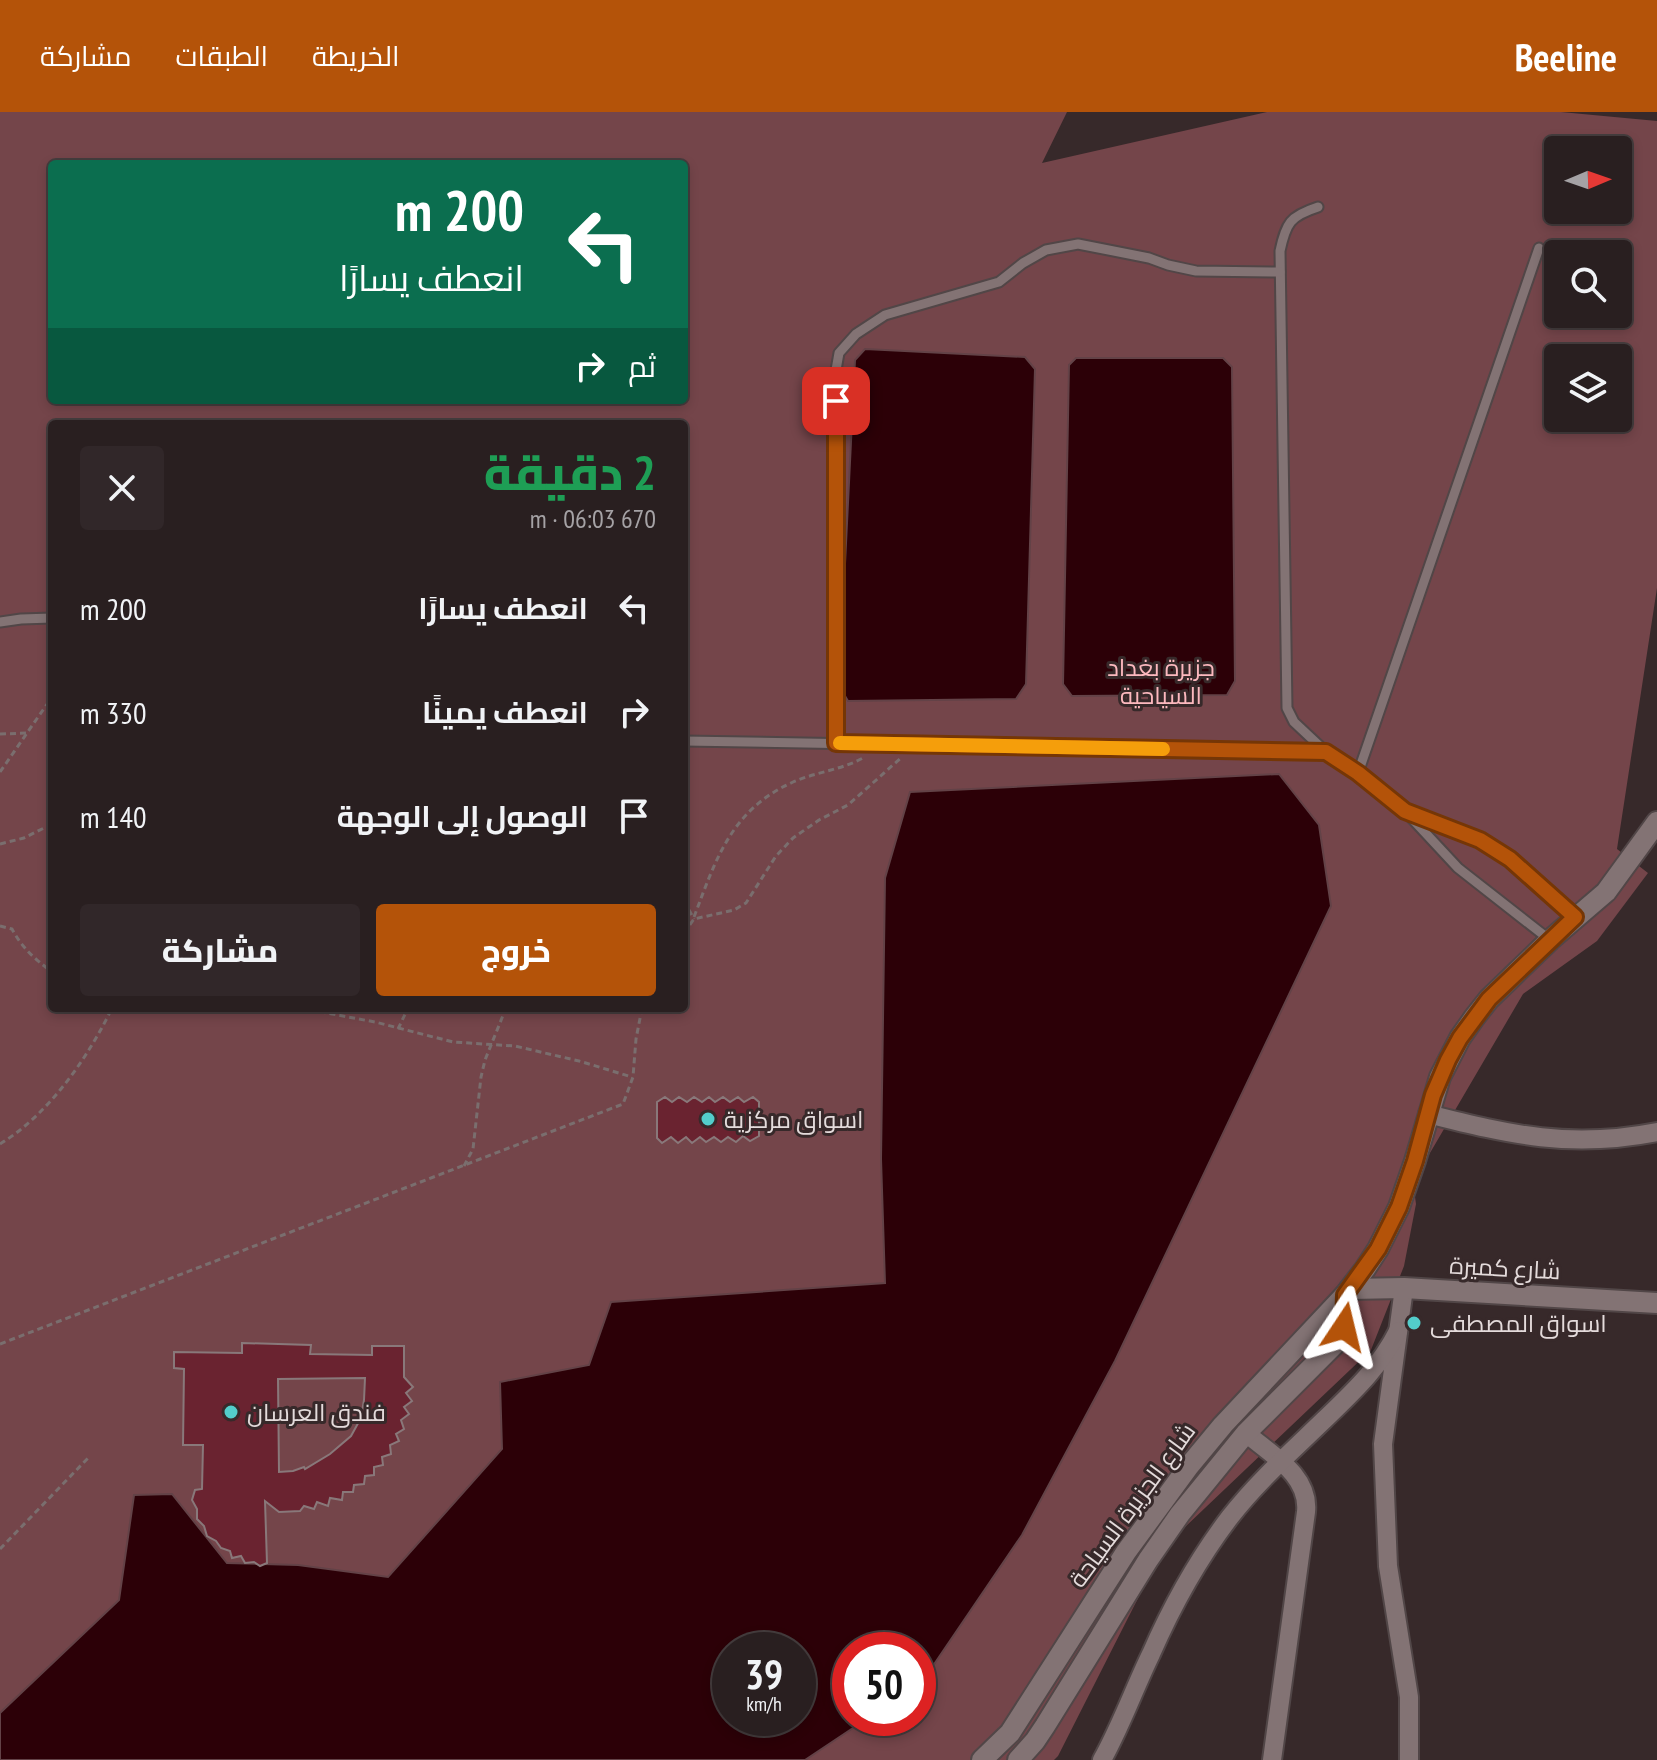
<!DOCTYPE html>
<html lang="ar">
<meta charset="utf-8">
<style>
body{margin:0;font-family:"PT Sans Narrow",Cairo,sans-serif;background:#312729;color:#f1f3f6;direction:rtl;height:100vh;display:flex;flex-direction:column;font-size:30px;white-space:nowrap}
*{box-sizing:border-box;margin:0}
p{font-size:26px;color:#a5a2a5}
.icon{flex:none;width:44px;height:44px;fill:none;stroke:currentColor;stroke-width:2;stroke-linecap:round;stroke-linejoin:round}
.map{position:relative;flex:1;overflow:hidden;direction:ltr}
.details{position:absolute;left:48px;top:308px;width:640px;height:592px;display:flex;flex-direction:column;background:#291f20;border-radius:8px;box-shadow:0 4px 12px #0003,0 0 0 2px #453d3e;direction:rtl}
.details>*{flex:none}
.guide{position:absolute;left:48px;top:48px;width:640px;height:244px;border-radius:8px;box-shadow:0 4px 12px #0003,0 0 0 2px #453d3e;direction:rtl;background:#0b6e4f;color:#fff;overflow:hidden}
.needle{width:52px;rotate:88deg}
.controls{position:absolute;left:1544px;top:24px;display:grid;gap:16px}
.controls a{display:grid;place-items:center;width:88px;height:88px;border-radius:8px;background:#291f20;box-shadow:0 4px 12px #0003,0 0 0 2px #453d3e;font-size:40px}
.speed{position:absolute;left:712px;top:1520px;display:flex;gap:16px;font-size:40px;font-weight:700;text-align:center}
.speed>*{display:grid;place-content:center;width:104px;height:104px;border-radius:50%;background:#291f20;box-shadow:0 4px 12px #0003,0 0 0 2px #453d3e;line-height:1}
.speed small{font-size:20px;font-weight:400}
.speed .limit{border:12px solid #d22;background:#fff;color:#111}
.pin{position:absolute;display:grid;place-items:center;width:68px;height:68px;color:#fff;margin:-34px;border-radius:16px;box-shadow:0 4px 12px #0006}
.me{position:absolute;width:88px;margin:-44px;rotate:10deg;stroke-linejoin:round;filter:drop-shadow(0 0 6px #0008)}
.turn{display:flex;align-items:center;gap:28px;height:168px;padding:0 32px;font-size:36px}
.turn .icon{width:104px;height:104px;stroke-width:2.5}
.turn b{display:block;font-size:56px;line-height:68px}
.then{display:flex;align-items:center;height:76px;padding:0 32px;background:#0003;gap:16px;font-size:30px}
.round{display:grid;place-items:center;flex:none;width:84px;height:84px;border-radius:8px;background:#312729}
.summary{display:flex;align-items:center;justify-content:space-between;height:136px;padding:0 32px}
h1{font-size:48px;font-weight:800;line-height:60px;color:#1e9e55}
.primary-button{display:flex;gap:16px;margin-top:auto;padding:16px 32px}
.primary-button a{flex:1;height:92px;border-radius:8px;background:#b45309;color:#fff;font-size:32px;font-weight:800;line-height:92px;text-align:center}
.primary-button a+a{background:#312729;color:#f1f3f6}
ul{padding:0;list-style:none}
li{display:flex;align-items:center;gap:24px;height:104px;padding:0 32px}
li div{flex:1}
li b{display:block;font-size:30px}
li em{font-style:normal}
header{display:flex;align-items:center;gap:48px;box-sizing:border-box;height:112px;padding:0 40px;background:#b45309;color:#fff}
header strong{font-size:38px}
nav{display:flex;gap:44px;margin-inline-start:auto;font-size:28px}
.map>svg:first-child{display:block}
</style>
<header>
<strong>Beeline</strong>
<nav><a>الخريطة</a><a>الطبقات</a><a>مشاركة</a></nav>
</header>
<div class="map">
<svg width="1657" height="1648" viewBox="0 0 1657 1648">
<rect width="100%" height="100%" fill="#37292a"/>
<path fill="#74454a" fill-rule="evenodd" d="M0,0H1067L1042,51L1267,0H1561L1657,9V476L1617,737L1648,761L1597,829L1523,882L1413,1070L1416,1092L1404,1154L1371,1238L1164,1435L1058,1644L1054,1648H0ZM1558,38H1618V98H1558ZM52,52H684V288H52ZM1558,142H1618V202H1558ZM1558,246H1618V306H1558ZM52,312H684V896H52ZM730,1538H798V1606H730ZM850,1538H918V1606H850Z"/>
<g fill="#2c0007" stroke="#634247" stroke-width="2" fill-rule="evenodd">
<path d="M865,237L1025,245L1035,257L1026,572L1016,587L848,589L839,574L855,248Z"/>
<path d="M1076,246H1223L1232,255L1235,569L1227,583L1072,584L1063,572L1069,253Z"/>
<path d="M1279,662L1319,713L1331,794L1115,1249L1022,1423L922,1570L918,1573V1538H850V1606H868L805,1648H0V1601L119,1488L134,1383L172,1382L227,1451L298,1453L388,1465L502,1337L500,1270L589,1253L611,1190L885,1171L881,1047L885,766L910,680ZM730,1538H798V1606H730Z"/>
</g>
<g fill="#6a2330" stroke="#89787a" stroke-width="2" fill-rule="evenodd">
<path d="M665,985L672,990L679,985L687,990L694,985L702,990L709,985L715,990L723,985L730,990L738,985L744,990L753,985L759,990V1024L750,1029L743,1024L736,1030L728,1025L721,1030L714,1025L706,1030L700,1025L692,1031L686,1025L678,1031L671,1025L662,1031L657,1026V990Z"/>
<path d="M242,1231L311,1233L310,1242L372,1243V1234H404V1265L413,1275L406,1281L412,1289L404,1295L409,1302L401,1308L404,1317L396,1322L399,1329L390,1333L391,1342L382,1345L383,1353L374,1355V1363L365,1364L364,1372L354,1373L353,1380H343L342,1388L330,1386L328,1394L317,1390L314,1397L304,1394L300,1399L279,1400L265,1389L267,1451L260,1454L254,1450L245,1451L241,1444L232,1446L230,1439L221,1436L216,1429L207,1424L204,1414L197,1407V1397L192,1388L195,1378L202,1377L203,1333H183L184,1257L174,1256V1240L242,1241ZM365,1266L364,1288L361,1306L351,1324L330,1342L305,1357L304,1355L293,1359L279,1360L278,1267Z"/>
</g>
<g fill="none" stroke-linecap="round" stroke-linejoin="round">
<defs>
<g id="lane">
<path d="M1318,95C1290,104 1286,111 1280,139L1287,596L1294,610L1326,640L1358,661L1405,699L1458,756L1550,828"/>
<path d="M0,510L21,507L52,506"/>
<path d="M684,629L1326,640"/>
<path d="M836,631V258L839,241L856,222L885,203L999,170L1023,151L1046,138L1078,132L1149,146L1168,153L1196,159L1280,160"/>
<path d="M1358,661L1539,136"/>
<path d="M1407,700L1480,728L1510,747L1575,805"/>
</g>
<g id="street">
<path d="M1428,1002C1511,1023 1571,1037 1657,1020"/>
<path d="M1404,1176L1383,1332L1388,1454L1409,1585V1648"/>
<path d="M1246,1321C1270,1342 1310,1363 1306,1400L1272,1648"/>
<path d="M1102,1648C1121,1614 1134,1577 1151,1542C1172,1494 1198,1447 1230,1405C1258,1369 1292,1339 1324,1308C1353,1280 1380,1255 1398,1219"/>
</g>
<g id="secondary">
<path d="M1350,1177L1404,1176L1657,1191"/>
<path d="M982,1648L1010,1621L1126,1440L1189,1354L1223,1313L1345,1183L1365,1157L1378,1137L1399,1095L1415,1049L1440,965L1460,926L1474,906L1489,887L1550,828L1606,780L1657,710"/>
<path d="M1018,1648L1035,1629L1045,1614L1148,1448L1180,1402L1246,1321L1334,1233L1344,1215L1345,1183"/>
</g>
</defs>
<use href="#lane" stroke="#514647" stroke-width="13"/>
<use href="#street" stroke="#514647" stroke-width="22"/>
<use href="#secondary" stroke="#514647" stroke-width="24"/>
<g stroke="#7a6e6e" stroke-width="3" stroke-dasharray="6 4" stroke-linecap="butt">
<path d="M0,622L27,621"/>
<path d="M0,660L52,585"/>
<path d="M0,732L24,726L52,712"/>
<path d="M684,789L694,807"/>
<path d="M694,805C716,747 731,698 793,670C816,660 841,658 863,646"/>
<path d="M0,814L12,817C22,836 35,847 52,860"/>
<path d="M684,821L694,807L734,798L746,791L776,744L793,726L819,708L848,693L902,645"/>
<path d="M300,896L375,910L453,930L515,934L579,949L632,965"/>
<path d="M398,917L408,896"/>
<path d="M0,1032C48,1003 88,946 112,896"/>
<path d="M464,1054L473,1037L481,965L485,948L506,896"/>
<path d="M0,1232L623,992L633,965L636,927L642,896"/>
<path d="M0,1437L90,1344"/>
</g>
<use href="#lane" stroke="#837374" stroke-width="9"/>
<use href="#street" stroke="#837374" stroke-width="18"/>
<use href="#secondary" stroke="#837374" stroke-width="20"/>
</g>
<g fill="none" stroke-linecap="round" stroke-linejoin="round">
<defs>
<path id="route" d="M836,289V631L1326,640L1358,661L1405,699L1480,728L1510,747L1575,805L1489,887L1460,926L1448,948L1433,983L1415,1049L1399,1095L1378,1137L1345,1183L1344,1215"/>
</defs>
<use href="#route" stroke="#753606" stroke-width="20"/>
<use href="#route" stroke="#b45309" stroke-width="14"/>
<path stroke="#f59e0b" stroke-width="14" d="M840,631L1163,637"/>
</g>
<g fill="#53cdcb" stroke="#37292a" stroke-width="3">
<circle cx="708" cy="1007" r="8"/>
<circle cx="1414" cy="1211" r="8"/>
<circle cx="231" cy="1300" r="8"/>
</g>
<g text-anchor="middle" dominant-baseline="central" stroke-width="6" stroke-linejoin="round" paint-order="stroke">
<g font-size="24" fill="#fcb8be" stroke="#37292a">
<text x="1161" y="555">جزيرة بغداد<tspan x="1161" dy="28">السياحية</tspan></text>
</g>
<g font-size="24" fill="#e4dbdb" stroke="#37292a" text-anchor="start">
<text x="724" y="1007">اسواق مركزية</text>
<text x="1430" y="1211">اسواق المصطفى</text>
<text x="247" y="1300">فندق العرسان</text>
</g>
<g font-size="24" fill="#e4dbdb" stroke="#37292a">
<text transform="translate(1505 1156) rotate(3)">شارع كميرة</text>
<text transform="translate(1132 1393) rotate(-54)">شارع الجزيرة السياحة</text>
</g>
</g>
</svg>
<div class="controls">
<a><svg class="needle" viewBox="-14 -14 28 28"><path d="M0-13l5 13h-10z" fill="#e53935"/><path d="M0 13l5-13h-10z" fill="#a5a2a5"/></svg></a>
<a><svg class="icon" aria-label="search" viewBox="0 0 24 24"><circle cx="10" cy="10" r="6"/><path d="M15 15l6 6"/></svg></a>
<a><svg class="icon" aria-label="layers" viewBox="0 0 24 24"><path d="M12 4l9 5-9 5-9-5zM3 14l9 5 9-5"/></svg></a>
</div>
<div class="speed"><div>39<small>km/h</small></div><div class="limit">50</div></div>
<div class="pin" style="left:836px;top:289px;background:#d93025"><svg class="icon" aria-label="arrive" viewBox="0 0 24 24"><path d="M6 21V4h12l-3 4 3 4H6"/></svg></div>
<svg class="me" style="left:1344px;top:1215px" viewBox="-20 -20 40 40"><path d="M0-17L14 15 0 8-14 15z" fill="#b45309" stroke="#fff" stroke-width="4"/></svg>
<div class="guide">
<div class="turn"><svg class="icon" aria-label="left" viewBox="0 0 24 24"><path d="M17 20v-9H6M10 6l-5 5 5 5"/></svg><div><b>200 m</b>انعطف يسارًا</div></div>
<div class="then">ثم<svg class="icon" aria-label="right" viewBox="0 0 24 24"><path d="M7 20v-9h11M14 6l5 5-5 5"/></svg></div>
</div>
<section class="details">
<div class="summary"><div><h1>2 دقيقة</h1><p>670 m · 06:03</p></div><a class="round"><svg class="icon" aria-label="close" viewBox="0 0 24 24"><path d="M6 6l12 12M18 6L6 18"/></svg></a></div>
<ul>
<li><svg class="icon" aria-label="left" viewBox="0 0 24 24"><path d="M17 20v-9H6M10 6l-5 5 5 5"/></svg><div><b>انعطف يسارًا</b></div><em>200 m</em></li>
<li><svg class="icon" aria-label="right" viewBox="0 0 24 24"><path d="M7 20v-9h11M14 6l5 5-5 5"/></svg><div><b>انعطف يمينًا</b></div><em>330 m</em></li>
<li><svg class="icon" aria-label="arrive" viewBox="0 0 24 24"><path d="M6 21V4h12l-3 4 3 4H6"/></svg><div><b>الوصول إلى الوجهة</b></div><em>140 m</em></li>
</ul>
<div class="primary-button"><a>خروج</a><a>مشاركة</a></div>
</section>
</div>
